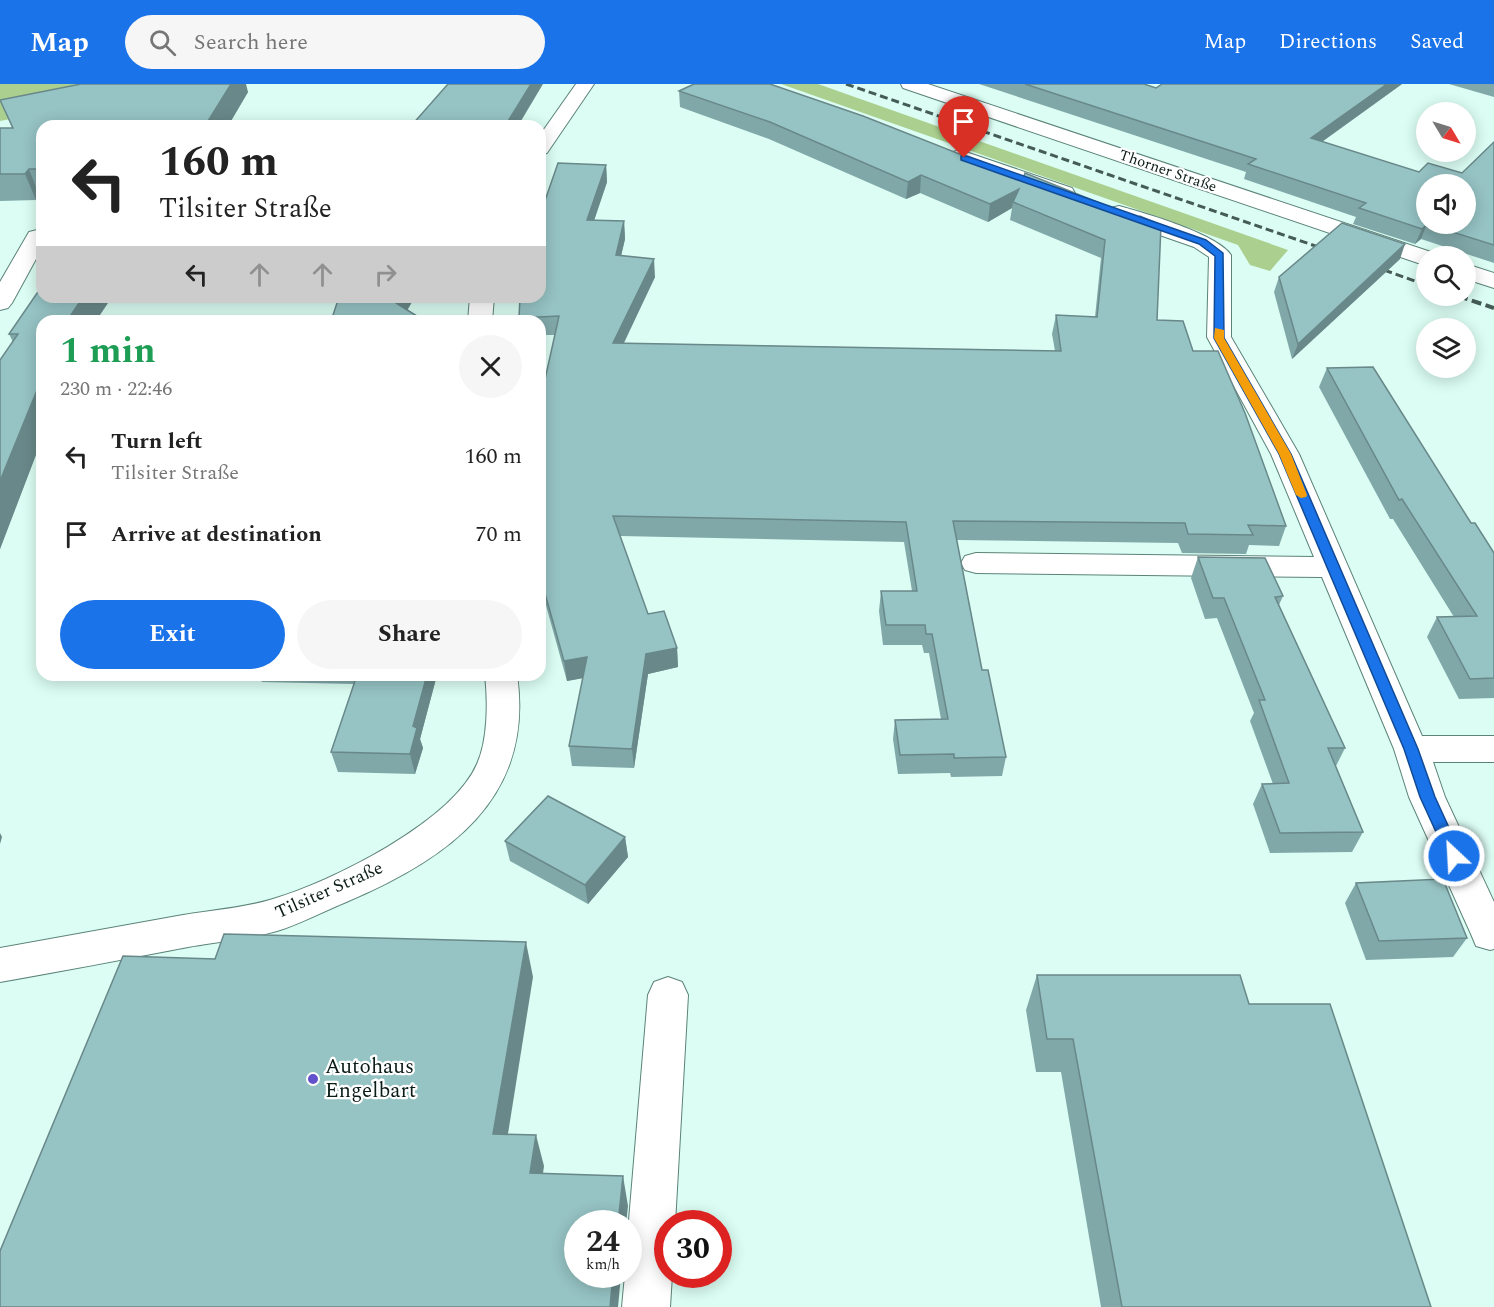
<!DOCTYPE html>
<meta charset="utf-8">
<style>
body{margin:0;font-family:Spectral,serif;background:#f6f6f6;color:#222;height:100vh;display:flex;flex-direction:column;font-size:22px;white-space:nowrap}
*{box-sizing:border-box;margin:0}
p{font-size:20px;color:#767676}
.icon{flex:none;width:33px;height:33px;fill:none;stroke:currentColor;stroke-width:2;stroke-linecap:round;stroke-linejoin:round}
.map{position:relative;flex:1;overflow:hidden}
.drawer{position:absolute;left:36px;top:231px;width:510px;height:366px;display:flex;flex-direction:column;background:#fff;border-radius:18px;box-shadow:0 3px 15px #0003}
.drawer>*{flex:none}
.guide{position:absolute;left:36px;top:36px;width:510px;height:183px;border-radius:18px;box-shadow:0 3px 15px #0003;background:#fff;color:#222;overflow:hidden}
.needle{width:39px;rotate:128deg}
.buttons{position:absolute;left:1416px;top:18px;display:grid;gap:12px}
.buttons a{display:grid;place-items:center;width:60px;height:60px;border-radius:50%;background:#fff;box-shadow:0 3px 15px #0003;font-size:30px}
.speed{position:absolute;left:564px;top:1126px;display:flex;gap:12px;font-size:30px;font-weight:700;text-align:center}
.speed>*{display:grid;place-content:center;width:78px;height:78px;border-radius:50%;background:#fff;box-shadow:0 3px 15px #0003;line-height:1}
.speed small{font-size:15px;font-weight:400}
.speed .limit{border:9px solid #d22;background:#fff;color:#111}
.pin{position:absolute;display:grid;place-items:center;width:51px;height:51px;color:#fff;margin:-62px -26px;border-radius:50% 50% 50% 0;rotate:-45deg;box-shadow:0 0 6px #0007}
.pin .icon{rotate:45deg}
.me{position:absolute;width:66px;margin:-33px;rotate:335deg;stroke-linejoin:round;filter:drop-shadow(0 0 4px #0008)}
.turn{display:flex;align-items:center;gap:21px;height:126px;padding:0 24px;font-size:27px}
.turn .icon{width:78px;height:78px;stroke-width:2.5}
.turn b{display:block;font-size:42px;line-height:51px}
.lanes{display:flex;align-items:center;height:57px;padding:0 24px;background:#0003;justify-content:center;gap:30px;direction:ltr}
.lanes .off{opacity:.35}
.round{display:grid;place-items:center;flex:none;width:63px;height:63px;border-radius:32px;background:#f6f6f6}
.summary{display:flex;align-items:center;justify-content:space-between;height:102px;padding:0 24px}
h1{font-size:36px;font-weight:700;line-height:45px;color:#1e9e55}
.button{display:flex;gap:12px;margin-top:auto;padding:12px 24px}
.button a{flex:1;height:69px;border-radius:36px;background:#1a73e8;color:#fff;font-size:24px;font-weight:700;line-height:69px;text-align:center}
.button a+a{background:#f6f6f6;color:#222}
ul{padding:0;list-style:none}
li{display:flex;align-items:center;gap:18px;height:78px;padding:0 24px}
li div{flex:1}
li b{display:block;font-size:22px}
li em{font-style:normal}
header{display:flex;align-items:center;gap:36px;box-sizing:border-box;height:84px;padding:0 30px;background:#1a73e8;color:#fff}
header strong{font-size:28px}
nav{display:flex;gap:33px;margin-inline-start:auto;font-size:21px}
.search{width:420px;height:54px;background:#f6f6f6;display:flex;align-items:center;gap:15px;box-sizing:border-box;padding:0 21px;border-radius:33px;color:#767676;font-size:22px}
.map>svg:first-child{display:block}
</style>
<header>
<strong>Map</strong>
<div class="search"><svg class="icon" aria-label="search" viewBox="0 0 24 24"><circle cx="10" cy="10" r="6"/><path d="M15 15l6 6"/></svg>Search here</div>
<nav><a>Map</a><a>Directions</a><a>Saved</a></nav>
</header>
<div class="map">
<svg width="1494" height="1223" viewBox="0 0 1494 1223">
<rect width="100%" height="100%" fill="#dbfdf3"/>
<g fill="#abcf8e">
<path d="M0,0H193L0,37Z"/>
<path d="M781,0H818L1288,166L1270,187L1250,181L1238,161Z"/>
</g>
<g fill="none" stroke-linecap="round" stroke-linejoin="round">
<defs>
<g id="minor">
<path d="M576,0H594L547,69L540,71V51Z"/>
<path d="M901,0H928L1434,169L1436,172H1426V181L1418,179L903,4Z"/>
<path d="M960,66L1072,104L1075,109L1072,114L1064,115L1056,114L953,76L950,72L953,68Z"/>
<path d="M1119,122C1145,129 1217,150 1231,171V253L1299,370L1422,652H1494V678H1433L1445,713L1494,818V865L1490,866L1476,862L1471,850L1409,713L1394,665L1322,493L976,489L965,486L961,479L965,472L976,469L1314,473L1271,370L1207,253L1209,173L1194,163L1111,134L1108,129L1111,124Z"/>
<path d="M37,146L42,148V164L12,219L8,224L0,226V198L29,148Z"/>
<path d="M1466,180L1494,189V204L1466,195Z"/>
<path d="M470,213H494L492,237H468Z"/>
<path d="M485,591H517C535,715 447,776 344,819C322,828 300,840 277,847C248,855 217,858 188,863C125,875 63,887 0,898V864C61,853 122,842 183,831C213,826 244,824 273,815C331,798 452,738 477,680C488,656 488,617 485,591Z"/>
<path d="M668,893L682,898L688,911L675,1140H668V1191H672L670,1223H622L625,1191H628V1148L648,911L654,898Z"/>
</g>
</defs>
<use href="#minor" stroke="#5b8378" stroke-width="2"/>
<use href="#minor" fill="#fff" fill-rule="evenodd"/>
<g stroke="#455b55" stroke-width="3" stroke-dasharray="8 4" stroke-linecap="butt">
<path d="M846,0L1330,167"/>
<path d="M1373,182L1426,201"/>
</g>
<path stroke="#455b55" stroke-width="4" stroke-dasharray="10 4.5" stroke-linecap="butt" d="M1458,212L1494,224"/>
</g>
<g fill="#81a8a9">
<path d="M979,0H1144L1156,4L1162,0H1402L1322,58L1419,88L1462,89L1494,58V179L1421,155L1415,160L1353,140L1356,133L1244,95L1246,88Z"/>
<path d="M1449,0H1494V13Z"/>
<path d="M679,7L1023,95L1137,134L1157,236L1193,267L1286,442L1279,462L1249,461L1246,470L1182,469L1178,459L957,456L982,586L1006,673L1002,692L951,693L950,689L898,690L893,655L895,636L941,635L929,569H924L922,561H883L879,527L881,507H912L904,458L620,452L648,530L677,564L678,583L648,590L634,684L572,682L569,662L583,594L567,597L540,500V318L555,251H540V237H520L519,234L606,81L607,98L594,137H624L625,155L621,172L655,193L623,259L1055,267L1052,250L1056,231L1095,233L1101,174L1010,136L1012,124L988,138L920,109L906,115L769,55L680,23Z"/>
<path d="M248,8L228,42H42V111H39L36,116L0,117V44H12L0,16Z"/>
<path d="M1400,175L1292,275L1274,208L1279,193Z"/>
<path d="M42,237V355L0,465V276L13,258L9,250Z"/>
<path d="M1327,284L1471,439L1494,469V614L1459,615L1427,553L1437,533H1454L1393,435H1390L1319,303Z"/>
<path d="M1198,473L1283,512L1279,521L1345,664L1336,682L1363,748L1352,768L1270,769L1253,720L1262,700H1273L1250,637L1254,629L1217,534L1205,535L1191,494Z"/>
<path d="M259,591H437L420,655L423,664L415,690L338,688L331,668L354,600L262,598Z"/>
<path d="M625,753L628,773L588,820L510,777L505,757Z"/>
<path d="M1356,799L1467,854L1453,873L1366,876L1345,819Z"/>
<path d="M1037,891L1249,920L1431,1223H1101L1061,988H1036L1026,926Z"/>
</g>
<g fill="#698889">
<path d="M231,0H246L248,8L228,42H205Z"/>
<path d="M531,0H543L518,42H505Z"/>
<path d="M1387,0H1402L1306,69L1311,54Z"/>
<path d="M606,81L607,98L588,154L587,136Z"/>
<path d="M29,85L39,111L36,116L25,90Z"/>
<path d="M921,91L920,109L906,115L908,98Z"/>
<path d="M1019,105L1013,118L1012,124L988,138L990,120Z"/>
<path d="M624,137L625,155L617,189L616,171Z"/>
<path d="M1427,140L1421,155L1415,160L1422,145Z"/>
<path d="M1405,160L1400,175L1292,275L1298,260Z"/>
<path d="M654,175L655,193L615,278L613,259Z"/>
<path d="M83,213H112L96,237H67Z"/>
<path d="M400,213H415L401,237L396,219Z"/>
<path d="M42,294V355L0,465V397Z"/>
<path d="M677,564L678,583L648,590L634,684L632,665L646,570Z"/>
<path d="M587,573L589,593L567,597L564,577Z"/>
<path d="M427,591H437L420,655L423,664L415,690L410,670L413,642Z"/>
<path d="M0,749L2,753L0,760Z"/>
<path d="M625,753L628,773L588,820L585,801Z"/>
<path d="M526,858L533,893L503,1081L493,1050Z"/>
<path d="M536,1051L544,1082L539,1119L530,1089Z"/>
<path d="M623,1092L628,1122L626,1140H618Z"/>
<path d="M613,1191H621L618,1223H610Z"/>
</g>
<g fill="#96c3c4" stroke="#698889" stroke-width="1.5" fill-rule="evenodd">
<path d="M81,0H231L205,42H42V85H29L25,90H0V44H13L0,16Z"/>
<path d="M448,0H531L505,42H411Z"/>
<path d="M694,0H770L863,32L1023,95L1025,89L1137,134L1140,132L1161,141L1157,236L1183,237L1193,267H1218L1245,329L1286,442L1248,441L1253,451L1188,450L1185,439L953,437L982,586H988L1006,673L954,674V670L900,671L895,636L948,635L932,550H926L925,541H886L881,507H917L906,438L613,432L648,530L664,527L677,564L646,570L632,665L569,662L587,573L564,577L540,492V318L559,232L519,234L520,213H540V131L558,79L606,81L587,136L624,137L616,171L654,175L613,259L1061,267L1056,231L1097,233L1105,156L1013,118L1019,105L990,120L921,91L908,98L770,38L679,7Z"/>
<path d="M1025,0H1144L1156,4L1162,0H1387L1311,54L1419,88L1428,79L1462,89L1494,58V161L1427,140L1422,145L1359,124L1366,119L1248,80L1256,75ZM1426,100H1466V140H1426Z"/>
<path d="M1342,139L1405,160L1298,260L1279,193Z"/>
<path d="M42,202V213H83L67,237H42V294L0,397V276L18,250H9Z"/>
<path d="M339,213H400L396,219L420,234V237H331Z"/>
<path d="M1373,283L1471,439H1475L1494,469V594L1470,595L1437,533L1477,532L1402,415L1399,416L1327,284Z"/>
<path d="M1198,473L1265,474L1283,512L1275,513L1345,664H1328L1363,748L1280,749L1262,700L1289,699L1259,616H1265L1224,514H1213Z"/>
<path d="M357,591H427L413,642L417,644L410,670L331,668Z"/>
<path d="M548,712L625,753L585,801L505,757Z"/>
<path d="M1443,795L1467,854L1379,857L1356,799Z"/>
<path d="M224,850L526,858L493,1050L536,1051L530,1089L623,1092L618,1140H578V1191H613L610,1223H0V1167L123,872L215,875Z"/>
<path d="M1037,891H1240L1249,920H1330L1431,1223H1122L1073,955H1047Z"/>
</g>
<path fill="#1a73e8" stroke="#114b97" stroke-width="1.5" d="M961,72H967L1206,156L1223,169L1224,254L1291,370L1418,665L1435,713L1462,772L1460,776L1454,778L1449,776L1447,772L1420,713L1404,665L1279,370L1214,254L1215,172L1199,160L961,76Z"/>
<path fill="#f59e0b" d="M1215,244L1224,246V254L1291,370L1307,411L1306,413L1301,414L1296,411L1279,370L1214,254Z"/>
<circle fill="#6151ca" stroke="#fff" stroke-width="2" cx="313" cy="995" r="6"/>
<g text-anchor="middle" dominant-baseline="central" stroke-width="4.5" stroke-linejoin="round" paint-order="stroke">
<g font-size="15" fill="#0b1c18" stroke="#fff">
<text transform="translate(1168 87) rotate(19)">Thorner Straße</text>
</g>
<g font-size="18" fill="#0b1c18" stroke="#fff">
<text transform="translate(329 806) rotate(-24)">Tilsiter Straße</text>
</g>
<g font-size="21" fill="#0b1c18" stroke="#fff" text-anchor="start">
<text x="325" y="983">Autohaus<tspan x="325" dy="24">Engelbart</tspan></text>
</g>
</g>
</svg>
<div class="buttons">
<a><svg class="needle" viewBox="-14 -14 28 28"><path d="M0-13l5 13h-10z" fill="#e53935"/><path d="M0 13l5-13h-10z" fill="#767676"/></svg></a>
<a><svg class="icon" aria-label="sound" viewBox="0 0 24 24"><path d="M4 9h4l5-4v14l-5-4H4zM17 9q2 3 0 6"/></svg></a>
<a><svg class="icon" aria-label="search" viewBox="0 0 24 24"><circle cx="10" cy="10" r="6"/><path d="M15 15l6 6"/></svg></a>
<a><svg class="icon" aria-label="layers" viewBox="0 0 24 24"><path d="M12 4l9 5-9 5-9-5zM3 14l9 5 9-5"/></svg></a>
</div>
<div class="speed"><div>24<small>km/h</small></div><div class="limit">30</div></div>
<div class="pin" style="left:964px;top:74px;background:#d93025"><svg class="icon" aria-label="arrive" viewBox="0 0 24 24"><path d="M6 21V4h12l-3 4 3 4H6"/></svg></div>
<svg class="me" style="left:1454px;top:772px" viewBox="-20 -20 40 40"><circle r="17" fill="#1a73e8" stroke="#fff" stroke-width="3"/><path d="M0-11L8 9 0 5-8 9z" fill="#fff"/></svg>
<div class="guide">
<div class="turn"><svg class="icon" aria-label="left" viewBox="0 0 24 24"><path d="M17 20v-9H6M10 6l-5 5 5 5"/></svg><div><b>160 m</b>Tilsiter Straße</div></div>
<div class="lanes"><svg class="icon" aria-label="left" viewBox="0 0 24 24"><path d="M17 20v-9H6M10 6l-5 5 5 5"/></svg><svg class="icon off" aria-label="ahead" viewBox="0 0 24 24"><path d="M12 20V5M6 11l6-6 6 6"/></svg><svg class="icon off" aria-label="ahead" viewBox="0 0 24 24"><path d="M12 20V5M6 11l6-6 6 6"/></svg><svg class="icon off" aria-label="right" viewBox="0 0 24 24"><path d="M7 20v-9h11M14 6l5 5-5 5"/></svg></div>
</div>
<section class="drawer">
<div class="summary"><div><h1>1 min</h1><p>230 m · 22:46</p></div><a class="round"><svg class="icon" aria-label="close" viewBox="0 0 24 24"><path d="M6 6l12 12M18 6L6 18"/></svg></a></div>
<ul>
<li><svg class="icon" aria-label="left" viewBox="0 0 24 24"><path d="M17 20v-9H6M10 6l-5 5 5 5"/></svg><div><b>Turn left</b><p>Tilsiter Straße</p></div><em>160 m</em></li>
<li><svg class="icon" aria-label="arrive" viewBox="0 0 24 24"><path d="M6 21V4h12l-3 4 3 4H6"/></svg><div><b>Arrive at destination</b></div><em>70 m</em></li>
</ul>
<div class="button"><a>Exit</a><a>Share</a></div>
</section>
</div>
